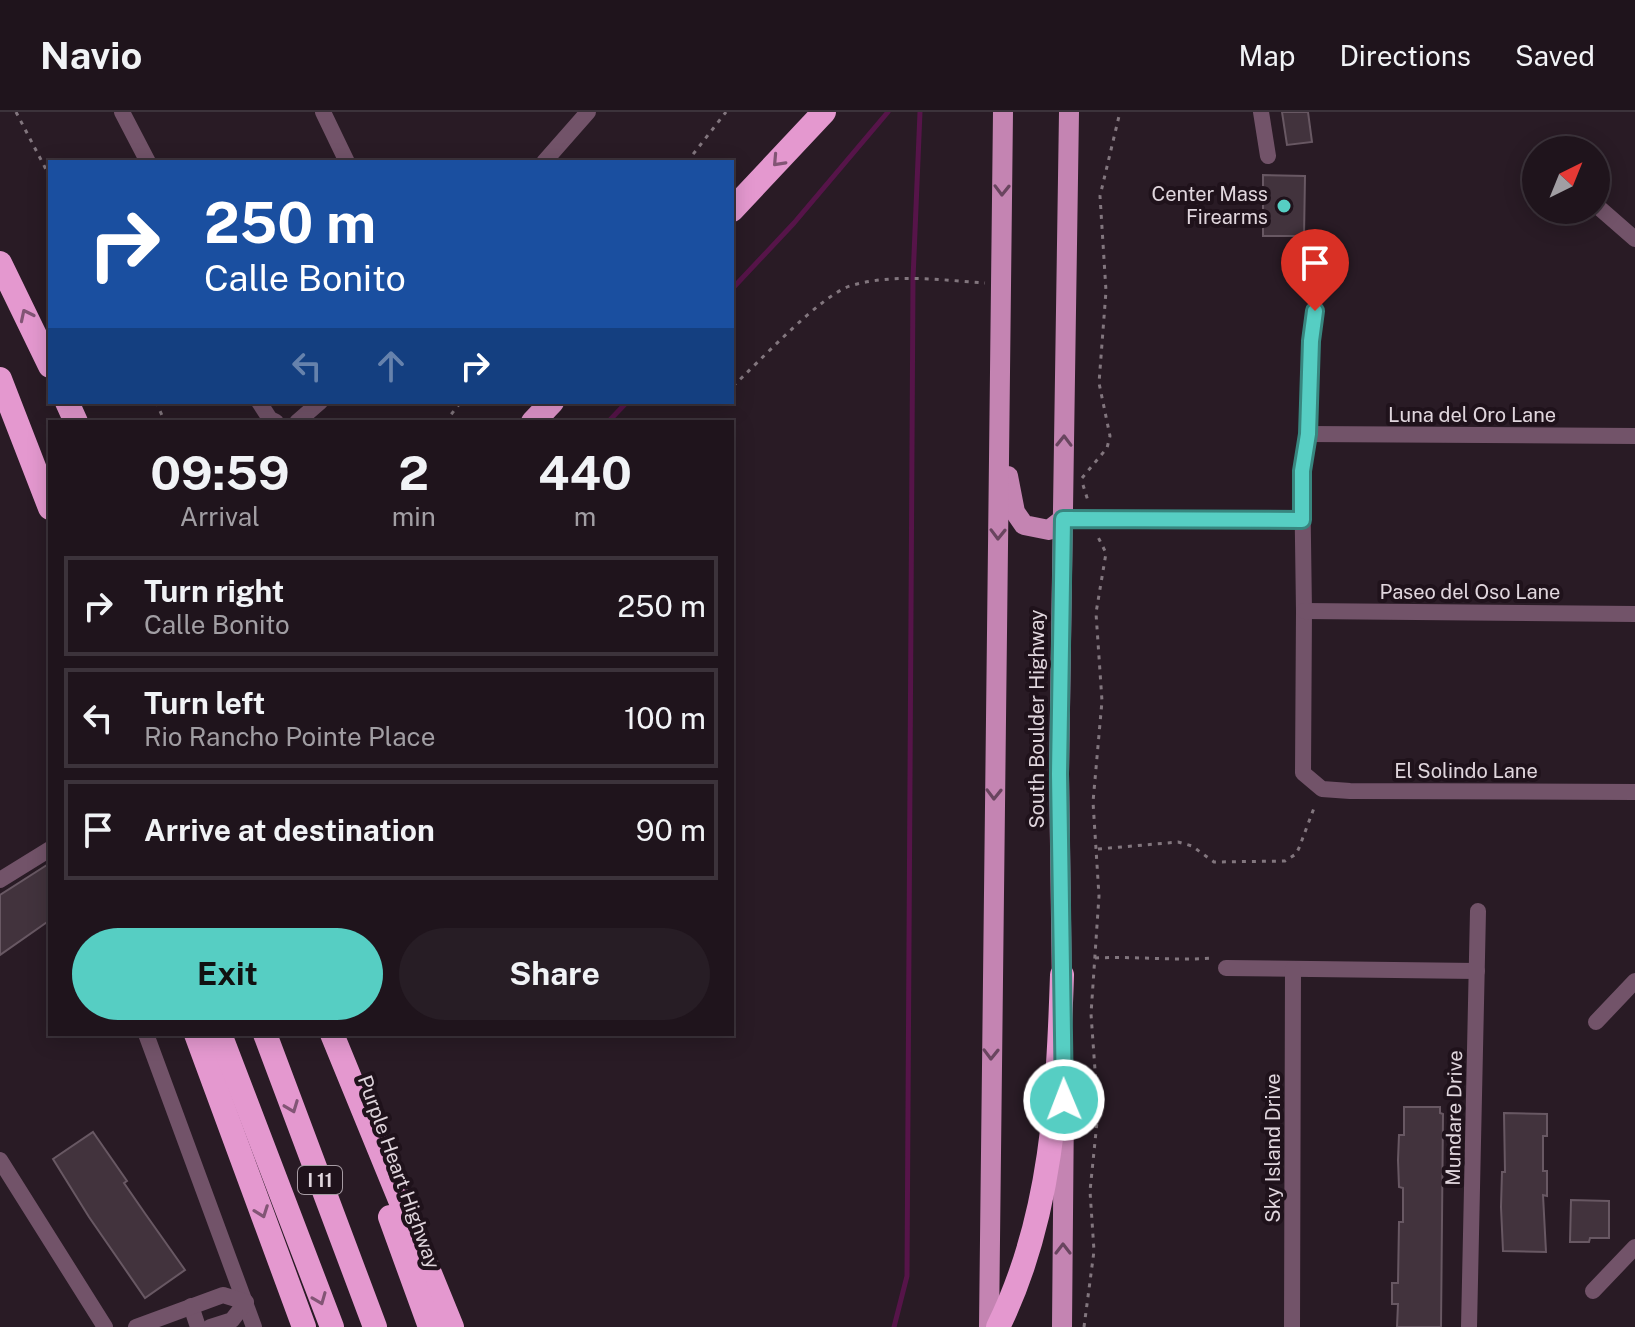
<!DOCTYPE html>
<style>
body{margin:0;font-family:"Public Sans",sans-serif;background:#271d25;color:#f1f3f6;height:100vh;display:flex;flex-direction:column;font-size:30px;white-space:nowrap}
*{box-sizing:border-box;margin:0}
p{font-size:26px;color:#a19ea3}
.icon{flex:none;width:44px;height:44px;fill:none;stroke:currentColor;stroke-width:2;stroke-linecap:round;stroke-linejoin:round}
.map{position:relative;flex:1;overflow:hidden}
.sheet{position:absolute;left:48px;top:308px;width:686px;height:616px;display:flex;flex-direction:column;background:#1f141c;border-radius:0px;box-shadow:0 4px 20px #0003,0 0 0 2px #3c333b}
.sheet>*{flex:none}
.banner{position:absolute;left:48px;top:48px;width:686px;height:244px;border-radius:0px;box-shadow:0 4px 20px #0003,0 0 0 2px #3c333b;background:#1a4fa0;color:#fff;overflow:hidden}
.needle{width:52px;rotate:43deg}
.fabs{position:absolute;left:1522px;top:24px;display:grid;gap:16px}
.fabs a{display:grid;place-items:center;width:88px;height:88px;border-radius:50%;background:#1f141c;box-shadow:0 4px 20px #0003,0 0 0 2px #3c333b;font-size:40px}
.pin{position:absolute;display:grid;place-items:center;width:68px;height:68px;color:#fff;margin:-82px -34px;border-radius:50% 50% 50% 0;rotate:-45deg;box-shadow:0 0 8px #0007}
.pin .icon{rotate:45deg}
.me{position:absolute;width:88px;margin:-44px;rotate:359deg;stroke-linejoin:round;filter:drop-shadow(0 0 6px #0008)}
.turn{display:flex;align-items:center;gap:28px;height:168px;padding:0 24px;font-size:36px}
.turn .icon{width:104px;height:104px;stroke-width:2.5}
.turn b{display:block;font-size:56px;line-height:68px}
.lanes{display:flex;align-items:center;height:76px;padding:0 24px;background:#0003;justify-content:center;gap:40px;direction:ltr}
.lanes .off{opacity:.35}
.eta{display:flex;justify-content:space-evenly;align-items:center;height:136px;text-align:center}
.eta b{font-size:48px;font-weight:700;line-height:56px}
.cta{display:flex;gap:16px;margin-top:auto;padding:16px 24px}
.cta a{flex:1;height:92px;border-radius:48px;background:#56cec3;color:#111;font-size:32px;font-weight:700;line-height:92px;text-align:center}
.cta a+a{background:#271d25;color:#f1f3f6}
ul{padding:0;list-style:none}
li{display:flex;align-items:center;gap:24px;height:100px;margin:0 16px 12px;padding:0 8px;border:4px solid #3c333b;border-radius:0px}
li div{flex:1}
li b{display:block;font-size:30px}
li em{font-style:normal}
header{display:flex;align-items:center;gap:48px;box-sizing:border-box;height:112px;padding:0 40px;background:#1f141c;border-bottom:2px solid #3c333b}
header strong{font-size:38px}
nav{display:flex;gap:44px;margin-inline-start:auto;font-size:28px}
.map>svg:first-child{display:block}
</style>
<header>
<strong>Navio</strong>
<nav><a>Map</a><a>Directions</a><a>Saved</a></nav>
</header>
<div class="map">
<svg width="1635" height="1215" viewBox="0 0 1635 1215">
<rect width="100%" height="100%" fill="#291b25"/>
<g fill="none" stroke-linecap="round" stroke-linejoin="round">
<g stroke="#561449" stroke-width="5">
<path d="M732,177L794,111L888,0"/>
<path d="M608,310L627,290"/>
<path d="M894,1215L907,1164L913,167L920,0"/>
</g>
</g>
<g fill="#42333d" stroke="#685863" stroke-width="2">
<path d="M1282,0H1308L1312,30L1287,33Z"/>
<path d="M1263,63L1305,64L1304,124H1263Z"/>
<path d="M50,751V808L0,843V783Z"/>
<path d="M1404,995H1440V1001L1443,1002L1441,1215H1397L1398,1192H1392V1171H1398L1399,1110H1403V1076L1399,1075L1398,1048L1399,1023H1404Z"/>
<path d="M1504,1001L1547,1002V1024H1543V1059H1547V1084L1543,1083L1546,1140L1503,1139L1501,1095L1502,1060H1505Z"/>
<path d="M93,1020L127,1069L124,1071L144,1100L185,1158L145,1186L89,1105L53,1047Z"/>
<path d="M1571,1088L1609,1089V1126H1590L1589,1130H1570Z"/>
</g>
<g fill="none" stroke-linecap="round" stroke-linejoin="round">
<g stroke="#82767e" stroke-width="3" stroke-dasharray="4 6" stroke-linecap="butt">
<path d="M16,0L50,65"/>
<path d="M687,50L726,0"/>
<path d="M733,274C758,251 821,183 850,174C893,161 941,168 985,171"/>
<path d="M156,290L165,310"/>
<path d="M445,310L461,290"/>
<path d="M1082,366L1107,336L1110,324L1099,271L1106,179L1100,84L1120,0"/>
<path d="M1083,373L1089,392"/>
<path d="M1098,737L1178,730L1192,734L1214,750L1285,749L1296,742L1299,736L1314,696"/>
<path d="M1095,846C1135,844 1174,849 1214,846"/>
<path d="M1084,1215L1094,1139L1090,1079L1098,1000L1091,902L1099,784L1093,690L1102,589L1096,501L1106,441L1097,423"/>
</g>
<g stroke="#725369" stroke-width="16">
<path d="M122,0L148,50"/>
<path d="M323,0L347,50"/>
<path d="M1261,0L1268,44"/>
<path d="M544,50L588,0"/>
<path d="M1596,93L1635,127"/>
<path d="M1315,199L1311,229L1308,322L1302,359L1304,499L1303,661L1322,677L1350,679L1635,680"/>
<path d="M259,290L270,307L276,310"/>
<path d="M297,310L320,290"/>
<path d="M1308,322L1635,324"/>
<path d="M1063,407L1302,408"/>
<path d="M1304,499L1635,502"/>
<path d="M0,768L50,737"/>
<path d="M1226,856L1477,859"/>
<path d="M1596,910L1635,869"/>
<path d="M146,922L254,1215"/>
<path d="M0,1048L105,1215"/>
<path d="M1593,1179L1635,1135"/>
<path d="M191,1194L198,1215"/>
<path d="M136,1215L223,1183L246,1190L232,1208L210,1215"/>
<path d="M1292,1215L1293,857"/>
<path d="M1469,1215L1478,799"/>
</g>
<g stroke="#c484b2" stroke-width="20">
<path d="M1008,364L1015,400L1024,413L1049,418L1063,407"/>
<path d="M1062,879L1059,662L1069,0"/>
<path d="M989,1215L1003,0"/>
<path d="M1062,1215L1064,991"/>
</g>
<g stroke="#e498cf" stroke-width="24">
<path d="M732,98L824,0"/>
<path d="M0,151L50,254"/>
<path d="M0,267L50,396"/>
<path d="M67,290L76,310"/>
<path d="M533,310L552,290"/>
<path d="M196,922L304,1215"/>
<path d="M220,922L332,1215"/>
<path d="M265,922L375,1215"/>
<path d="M332,922L452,1215"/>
<path d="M390,1105L430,1215"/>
<path d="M998,1215C1052,1106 1058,983 1062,863"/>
</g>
</g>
<defs><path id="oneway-chevron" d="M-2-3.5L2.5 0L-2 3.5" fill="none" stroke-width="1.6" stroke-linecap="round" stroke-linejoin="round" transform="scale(2)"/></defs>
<g stroke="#825575">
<use href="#oneway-chevron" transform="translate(778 49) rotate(133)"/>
<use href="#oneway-chevron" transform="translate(26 203) rotate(-116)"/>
<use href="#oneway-chevron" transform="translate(292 995) rotate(69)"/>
<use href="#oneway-chevron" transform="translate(262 1100) rotate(70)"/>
<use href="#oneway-chevron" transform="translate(320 1187) rotate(68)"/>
</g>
<g stroke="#69455f">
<use href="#oneway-chevron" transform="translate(1002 78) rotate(91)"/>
<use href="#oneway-chevron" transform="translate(1064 329) rotate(-89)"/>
<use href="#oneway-chevron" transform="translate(998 422) rotate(91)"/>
<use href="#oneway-chevron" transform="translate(994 682) rotate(91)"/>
<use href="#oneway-chevron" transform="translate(991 942) rotate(91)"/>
<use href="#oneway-chevron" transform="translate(1063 1137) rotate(-90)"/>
</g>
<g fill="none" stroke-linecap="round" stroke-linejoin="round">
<defs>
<path id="route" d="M1064,988L1059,662L1063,407L1302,408V359L1308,322L1311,229L1315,199"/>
</defs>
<use href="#route" stroke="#38867f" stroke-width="20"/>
<use href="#route" stroke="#56cec3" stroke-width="14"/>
</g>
<circle fill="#56cec3" stroke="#1f121b" stroke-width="3" cx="1284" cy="94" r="8"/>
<g text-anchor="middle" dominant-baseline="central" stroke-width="8" stroke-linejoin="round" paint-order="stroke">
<rect fill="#1f121b" stroke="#a69ba3" stroke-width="2" x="298" y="1054" width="44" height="28" rx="6"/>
<g font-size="18" font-weight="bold" fill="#e0d6dd">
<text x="320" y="1068">I 11</text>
</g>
<g font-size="20" fill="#e0d6dd" stroke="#1f121b" text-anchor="end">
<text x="1268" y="82">Center Mass<tspan x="1268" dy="23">Firearms</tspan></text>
</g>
<g font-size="20" fill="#e0d6dd" stroke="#1f121b">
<text x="1472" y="303">Luna del Oro Lane</text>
<text x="1470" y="480">Paseo del Oso Lane</text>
<text transform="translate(1037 607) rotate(-90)">South Boulder Highway</text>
<text x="1466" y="659">El Solindo Lane</text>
<text transform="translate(1454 1006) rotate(-89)">Mundare Drive</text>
<text transform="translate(1273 1036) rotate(-90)">Sky Island Drive</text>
<text transform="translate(399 1060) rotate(70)">Purple Heart Highway</text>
</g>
</g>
</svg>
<div class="fabs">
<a><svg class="needle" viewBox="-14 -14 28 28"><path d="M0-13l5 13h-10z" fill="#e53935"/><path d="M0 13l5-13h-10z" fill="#a19ea3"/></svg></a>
</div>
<div class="pin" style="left:1315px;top:199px;background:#d93025"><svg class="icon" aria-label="arrive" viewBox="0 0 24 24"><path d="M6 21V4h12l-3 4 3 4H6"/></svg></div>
<svg class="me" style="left:1064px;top:988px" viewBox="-20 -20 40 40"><circle r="17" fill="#56cec3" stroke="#fff" stroke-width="3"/><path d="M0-11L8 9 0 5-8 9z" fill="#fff"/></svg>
<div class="banner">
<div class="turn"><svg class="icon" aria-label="right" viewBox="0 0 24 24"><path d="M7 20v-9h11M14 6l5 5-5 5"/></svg><div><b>250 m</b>Calle Bonito</div></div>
<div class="lanes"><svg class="icon off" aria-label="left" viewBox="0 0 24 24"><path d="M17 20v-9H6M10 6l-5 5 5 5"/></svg><svg class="icon off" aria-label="ahead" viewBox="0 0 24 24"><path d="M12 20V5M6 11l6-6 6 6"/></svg><svg class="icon" aria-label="right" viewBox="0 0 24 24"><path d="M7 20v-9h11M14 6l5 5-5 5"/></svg></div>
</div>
<section class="sheet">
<div class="eta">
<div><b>09:59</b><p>Arrival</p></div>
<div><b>2</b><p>min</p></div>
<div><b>440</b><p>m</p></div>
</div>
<ul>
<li><svg class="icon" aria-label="right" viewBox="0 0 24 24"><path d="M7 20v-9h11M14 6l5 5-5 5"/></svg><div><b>Turn right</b><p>Calle Bonito</p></div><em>250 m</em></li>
<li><svg class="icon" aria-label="left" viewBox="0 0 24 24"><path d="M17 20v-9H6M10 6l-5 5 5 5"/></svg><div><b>Turn left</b><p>Rio Rancho Pointe Place</p></div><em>100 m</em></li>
<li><svg class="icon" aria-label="arrive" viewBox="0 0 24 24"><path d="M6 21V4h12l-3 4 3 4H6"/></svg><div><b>Arrive at destination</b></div><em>90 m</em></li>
</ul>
<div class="cta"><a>Exit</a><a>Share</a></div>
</section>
</div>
